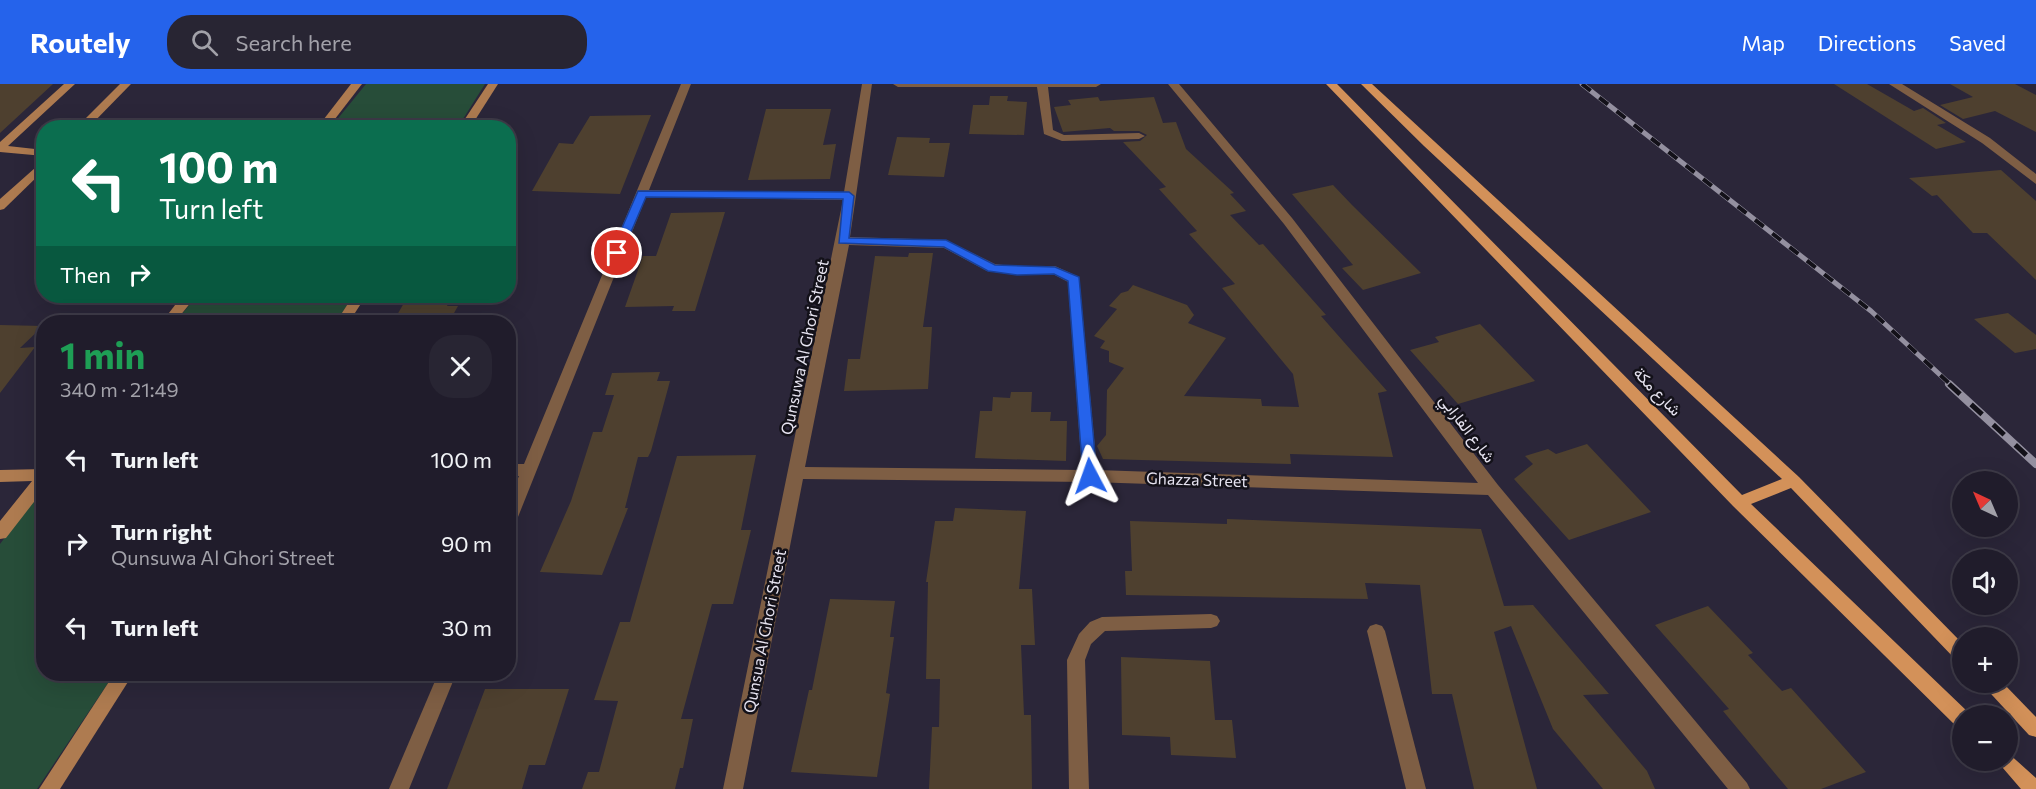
<!DOCTYPE html>
<meta charset="utf-8">
<style>
body{margin:0;font-family:Commissioner,Vazirmatn,sans-serif;background:#282533;color:#f1f3f6;height:100vh;display:flex;flex-direction:column;font-size:22px;white-space:nowrap}
*{box-sizing:border-box;margin:0}
p{font-size:20px;color:#a2a1a9}
.icon{flex:none;width:33px;height:33px;fill:none;stroke:currentColor;stroke-width:2;stroke-linecap:round;stroke-linejoin:round}
.map{position:relative;flex:1;overflow:hidden}
.sheet{position:absolute;left:36px;top:231px;width:480px;height:366px;display:flex;flex-direction:column;background:#201c2b;border-radius:24px;box-shadow:0 6px 24px #0002,0 0 0 2px #3d3a47}
.sheet>*{flex:none}
.banner{position:absolute;left:36px;top:36px;width:480px;height:183px;border-radius:24px;box-shadow:0 6px 24px #0002,0 0 0 2px #3d3a47;background:#0b6e4f;color:#fff;overflow:hidden}
.needle{width:39px;rotate:316deg}
.fabs{position:absolute;left:1952px;top:387px;display:grid;gap:12px}
.fabs a{display:grid;place-items:center;width:66px;height:66px;border-radius:50%;background:#201c2b;box-shadow:0 6px 24px #0002,0 0 0 2px #3d3a47;font-size:30px}
.pin{position:absolute;display:grid;place-items:center;width:51px;height:51px;color:#fff;margin:-26px;border:3px solid #fff;border-radius:50%;box-shadow:0 2px 6px #0007}
.me{position:absolute;width:66px;margin:-33px;rotate:356deg;stroke-linejoin:round;filter:drop-shadow(0 0 4px #0008)}
.turn{display:flex;align-items:center;gap:21px;height:126px;padding:0 24px;font-size:27px}
.turn .icon{width:78px;height:78px;stroke-width:2.5}
.turn b{display:block;font-size:42px;line-height:51px}
.then{display:flex;align-items:center;height:57px;padding:0 24px;background:#0003;gap:12px;font-size:22px}
.round{display:grid;place-items:center;flex:none;width:63px;height:63px;border-radius:24px;background:#282533}
.headline{display:flex;align-items:center;justify-content:space-between;height:102px;padding:0 24px}
h1{font-size:36px;font-weight:700;line-height:45px;color:#1e9e55}
ul{padding:0;list-style:none}
li{display:flex;align-items:center;gap:18px;height:84px;padding:0 24px}
li div{flex:1}
li b{display:block;font-size:22px}
li em{font-style:normal}
header{display:flex;align-items:center;gap:36px;box-sizing:border-box;height:84px;padding:0 30px;background:#2563eb;color:#fff}
header strong{font-size:28px}
nav{display:flex;gap:33px;margin-inline-start:auto;font-size:21px}
.search{width:420px;height:54px;background:#282533;display:flex;align-items:center;gap:15px;box-sizing:border-box;padding:0 21px;border-radius:24px;color:#a2a1a9;font-size:22px}
.map>svg:first-child{display:block}
</style>
<header>
<strong>Routely</strong>
<div class="search"><svg class="icon" aria-label="search" viewBox="0 0 24 24"><circle cx="10" cy="10" r="6"/><path d="M15 15l6 6"/></svg>Search here</div>
<nav><a>Map</a><a>Directions</a><a>Saved</a></nav>
</header>
<div class="map">
<svg width="2036" height="705" viewBox="0 0 2036 705">
<rect width="100%" height="100%" fill="#2b2639"/>
<g fill="#274d39">
<path d="M366,0H485L458,43H331Z"/>
<path d="M197,212H353L336,238H175Z"/>
<path d="M43,403L44,590H114L37,705H0V460Z"/>
</g>
<g fill="#4e402f">
<path d="M0,0H53L0,49Z"/>
<path d="M1834,0H1867L1914,27L1923,24L1946,39L1937,41L1966,58L1936,65Z"/>
<path d="M1950,0H2015L2036,11V48L1995,27L1963,35L1940,21L1973,13Z"/>
<path d="M990,12H1008L1007,17L1027,18L1024,51L969,50L973,21H989Z"/>
<path d="M1098,13L1100,17L1154,13L1163,39L1176,38L1186,65L1234,109L1230,110L1246,127L1230,131L1259,161L1263,160L1326,231L1321,232L1387,307L1378,309L1393,373L1290,370L1291,380L1103,375L1097,362L1106,351L1107,306L1124,284L1109,278V267L1100,264L1105,257L1094,252L1117,225L1109,222L1121,209L1128,207L1133,201L1187,221L1194,231L1188,239L1226,254L1184,312L1261,315L1262,322L1299,323L1293,290L1222,204L1235,200L1189,150L1197,147L1159,105L1166,103L1123,58L1140,57L1147,51L1139,47H1114L1110,44L1063,48L1054,23L1071,21L1068,16Z"/>
<path d="M766,25H831L823,61L836,60L830,95L748,96Z"/>
<path d="M651,31L620,110L532,107L559,59L573,60L590,32Z"/>
<path d="M897,53L930,54L929,59H950L944,93L888,91Z"/>
<path d="M2001,86L2036,117V196L1987,149H1973L1937,111L1932,112L1909,94Z"/>
<path d="M1333,101L1352,121L1421,189L1363,206L1342,184L1353,181L1292,110Z"/>
<path d="M725,128L695,227H672L674,222L625,223L643,172H656L671,129Z"/>
<path d="M909,169H933L923,243H932L928,305L844,307L848,275H860L875,172L908,173Z"/>
<path d="M408,212H452L447,222H458L449,238H393Z"/>
<path d="M2008,229L2036,251V265L2015,269L1974,235Z"/>
<path d="M1480,240L1535,297L1458,320L1410,266L1439,258L1435,253Z"/>
<path d="M0,241L43,242L20,264L35,263L0,309Z"/>
<path d="M660,288L657,297H670L651,367L648,373H638L625,424H628L602,491L540,488L571,417L593,348H602L614,311H605L612,289Z"/>
<path d="M1011,308H1032L1031,328H1051L1050,337H1067L1066,377L975,374L980,327H992L993,313L1010,314Z"/>
<path d="M1587,360L1651,428L1569,456L1514,395L1533,380L1525,372L1548,365L1556,370Z"/>
<path d="M756,371L741,446H751L733,520H712L681,635H693L683,684H680L675,705H582L588,688H599L618,617L594,616L620,538H630L677,372Z"/>
<path d="M955,424L1026,427L1019,505H1032L1035,561H1021L1024,631H1031L1032,705H929L932,643H939L940,595H926L928,498H926L935,437H953Z"/>
<path d="M1227,435L1481,445L1504,522L1533,521L1609,610L1583,611L1647,687L1655,705H1603L1553,645L1511,542L1494,548L1537,705H1474L1452,610H1432L1420,501L1365,499L1368,515L1126,511L1125,487H1132L1130,437L1227,440Z"/>
<path d="M830,515L895,517L890,553H894L886,609L890,610L877,693L791,688L809,606H812Z"/>
<path d="M1708,522L1753,569L1748,571L1782,607L1791,604L1866,688L1821,705H1788L1723,627L1729,625L1655,541Z"/>
<path d="M1121,573L1210,577L1215,636H1232L1236,674L1171,671L1170,653L1122,651Z"/>
<path d="M485,605H569L545,681H529L522,705H447Z"/>
</g>
<g fill="none" stroke-linecap="round" stroke-linejoin="round">
<g fill="#7e5e44" fill-rule="evenodd">
<path d="M681,0H691L649,106L844,108L862,0H872L850,153L946,156L995,180L1018,183L1055,182L1079,193L1097,386L1478,399L1284,140L1168,0H1179L1292,134L1498,401L1747,699L1750,705H1728L1488,411L1090,398L803,395L743,705H723L843,116L646,113L516,438L514,442L508,444V417L519,392H508V380H524ZM849,161L944,164L987,187L1018,191L1053,190L1068,198L1082,386L805,383Z"/>
<path d="M893,0H1101L1096,3H1048L1053,46L1064,51L1139,49L1145,52L1139,55L1062,57L1044,50L1037,3H898Z"/>
<path d="M1889,0H1902L1990,54L2036,90V100L1982,59Z"/>
<path d="M1211,530L1217,532L1220,537L1217,542L1211,544L1105,547L1091,560L1085,576L1089,705H1069L1067,576L1079,550L1090,538L1102,533Z"/>
<path d="M1376,540L1382,542L1385,547L1426,705H1406L1367,547L1370,542Z"/>
<path d="M438,590H456L409,705H389Z"/>
</g>
<g fill="#ae7b50" fill-rule="evenodd">
<path d="M64,0H75L8,62L44,66V72L0,68V58Z"/>
<path d="M120,0H131L88,44H76Z"/>
<path d="M351,0H362L328,44H317Z"/>
<path d="M488,0H498L470,44H459Z"/>
<path d="M44,76V86L4,125L0,126V115Z"/>
<path d="M182,212H196L175,238H162Z"/>
<path d="M353,212H366L349,238H336Z"/>
<path d="M44,385V405L6,454L0,455V437L32,397L0,398V386Z"/>
<path d="M114,590H133L60,705H39Z"/>
</g>
<g fill="#d39159" fill-rule="evenodd">
<path d="M1326,0H1337L1742,411L1782,395L1424,62L1361,0H1372L1799,393L1962,559V579L1956,576L1791,404L1751,420L1969,629L1970,632H1962V643L1955,641L1733,422Z"/>
<path d="M1980,598H2002L2036,633V653L2029,651Z"/>
<path d="M2007,668L2036,694V705H2021L1996,676H2007Z"/>
</g>
<defs>
<path id="rail-far1" d="M1582,0L1871,227L1951,301"/>
<path id="rail" d="M1949,300L2036,380"/>
</defs>
<use href="#rail-far1" stroke="#9490a0" stroke-width="5"/>
<use href="#rail" stroke="#9490a0" stroke-width="8"/>
<use href="#rail-far1" stroke="#131119" stroke-width="4" stroke-dasharray="11" stroke-linecap="butt"/>
<use href="#rail" stroke="#131119" stroke-width="5" stroke-dasharray="15" stroke-linecap="butt"/>
</g>
<path fill="#2563eb" stroke="#184099" stroke-width="1.5" d="M638,107L849,108L854,112L849,154L946,156L995,181L1055,183L1079,193L1097,392L1095,395H1085L1083,392L1068,197L1054,190L1017,191L988,187L944,163L839,159L843,115L646,113L622,169L613,171L611,169Z"/>
<g text-anchor="middle" dominant-baseline="central" stroke-width="5" stroke-linejoin="round" paint-order="stroke">
<g font-size="16" fill="#e6e3f0" stroke="#131119">
<text transform="translate(804 263) rotate(-78)">Qunsuwa Al Ghori Street</text>
<text transform="translate(1658 307) rotate(46)">شارع مكة</text>
<text transform="translate(1468 344) rotate(53)">شارع الفارابي</text>
<text transform="translate(1197 395) rotate(2)">Ghazza Street</text>
<text transform="translate(764 547) rotate(-79)">Qunsua Al Ghori Street</text>
</g>
</g>
</svg>
<div class="fabs">
<a><svg class="needle" viewBox="-14 -14 28 28"><path d="M0-13l5 13h-10z" fill="#e53935"/><path d="M0 13l5-13h-10z" fill="#a2a1a9"/></svg></a>
<a><svg class="icon" aria-label="sound" viewBox="0 0 24 24"><path d="M4 9h4l5-4v14l-5-4H4zM17 9q2 3 0 6"/></svg></a>
<a>+</a>
<a>−</a>
</div>
<div class="pin" style="left:617px;top:169px;background:#d93025"><svg class="icon" aria-label="arrive" viewBox="0 0 24 24"><path d="M6 21V4h12l-3 4 3 4H6"/></svg></div>
<svg class="me" style="left:1090px;top:392px" viewBox="-20 -20 40 40"><path d="M0-17L14 15 0 8-14 15z" fill="#2563eb" stroke="#fff" stroke-width="4"/></svg>
<div class="banner">
<div class="turn"><svg class="icon" aria-label="left" viewBox="0 0 24 24"><path d="M17 20v-9H6M10 6l-5 5 5 5"/></svg><div><b>100 m</b>Turn left</div></div>
<div class="then">Then<svg class="icon" aria-label="right" viewBox="0 0 24 24"><path d="M7 20v-9h11M14 6l5 5-5 5"/></svg></div>
</div>
<section class="sheet">
<div class="headline"><div><h1>1 min</h1><p>340 m · 21:49</p></div><a class="round"><svg class="icon" aria-label="close" viewBox="0 0 24 24"><path d="M6 6l12 12M18 6L6 18"/></svg></a></div>
<ul>
<li><svg class="icon" aria-label="left" viewBox="0 0 24 24"><path d="M17 20v-9H6M10 6l-5 5 5 5"/></svg><div><b>Turn left</b></div><em>100 m</em></li>
<li><svg class="icon" aria-label="right" viewBox="0 0 24 24"><path d="M7 20v-9h11M14 6l5 5-5 5"/></svg><div><b>Turn right</b><p>Qunsuwa Al Ghori Street</p></div><em>90 m</em></li>
<li><svg class="icon" aria-label="left" viewBox="0 0 24 24"><path d="M17 20v-9H6M10 6l-5 5 5 5"/></svg><div><b>Turn left</b></div><em>30 m</em></li>
</ul>
</section>
</div>
